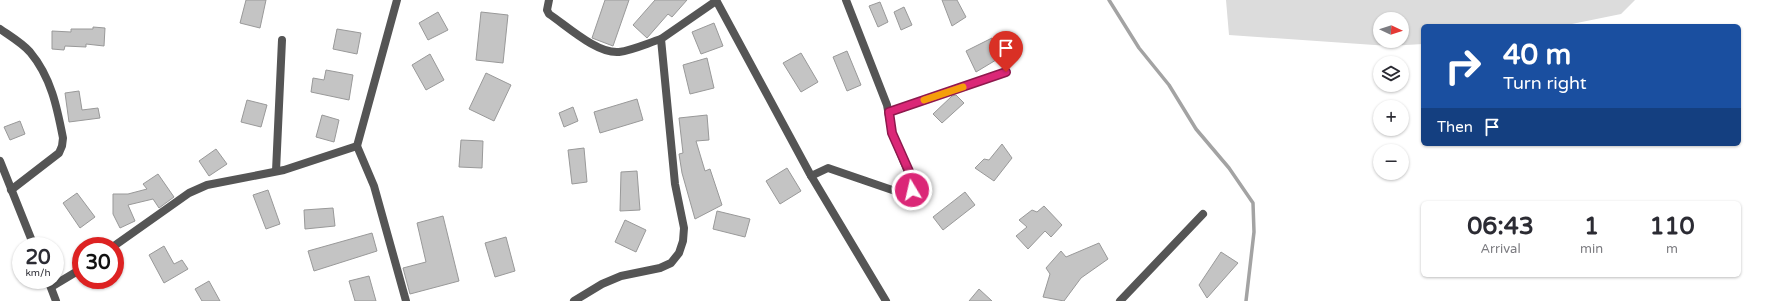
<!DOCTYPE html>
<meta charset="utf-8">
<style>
body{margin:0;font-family:"Varela Round",sans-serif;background:#f7f7f7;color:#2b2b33;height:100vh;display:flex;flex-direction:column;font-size:15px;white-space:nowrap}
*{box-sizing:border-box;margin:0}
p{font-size:13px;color:#7c7c81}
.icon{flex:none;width:22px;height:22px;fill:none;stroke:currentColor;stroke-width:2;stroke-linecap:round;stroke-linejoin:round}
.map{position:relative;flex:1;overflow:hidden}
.drawer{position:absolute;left:1421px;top:201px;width:320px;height:76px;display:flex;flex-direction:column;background:#fff;border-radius:6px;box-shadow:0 1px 3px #0004}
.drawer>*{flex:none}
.guide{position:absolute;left:1421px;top:24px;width:320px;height:122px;border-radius:6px;box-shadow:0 1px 3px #0004;background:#1a4fa0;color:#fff;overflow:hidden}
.needle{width:26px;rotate:94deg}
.buttons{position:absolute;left:1373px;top:12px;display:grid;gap:8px}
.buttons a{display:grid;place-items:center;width:36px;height:36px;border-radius:50%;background:#fff;box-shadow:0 1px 3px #0004;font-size:20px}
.speed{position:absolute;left:12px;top:237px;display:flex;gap:8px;font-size:20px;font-weight:700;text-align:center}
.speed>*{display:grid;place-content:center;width:52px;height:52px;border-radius:50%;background:#fff;box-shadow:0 1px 3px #0004;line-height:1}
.speed small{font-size:10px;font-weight:400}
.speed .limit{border:6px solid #d22;background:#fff;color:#111}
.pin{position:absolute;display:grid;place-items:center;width:34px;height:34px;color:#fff;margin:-41px -17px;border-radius:50% 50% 50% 0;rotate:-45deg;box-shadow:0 0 4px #0007}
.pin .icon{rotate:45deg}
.me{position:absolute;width:44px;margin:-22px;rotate:351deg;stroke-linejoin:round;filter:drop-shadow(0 0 3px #0008)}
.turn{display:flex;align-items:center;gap:14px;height:84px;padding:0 16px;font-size:18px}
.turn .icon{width:52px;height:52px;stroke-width:2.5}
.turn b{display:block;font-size:28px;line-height:34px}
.then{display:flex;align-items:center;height:38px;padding:0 16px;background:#0003;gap:8px;font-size:15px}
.eta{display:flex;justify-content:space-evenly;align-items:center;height:68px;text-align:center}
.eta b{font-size:24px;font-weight:700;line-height:28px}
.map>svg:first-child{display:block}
</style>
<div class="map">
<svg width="1765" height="301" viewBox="0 0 1765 301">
<rect width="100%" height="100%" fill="#fff"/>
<path fill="#dcdcdc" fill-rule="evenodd" d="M1226,0H1635L1621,14L1562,26H1423V44L1389,46L1229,35ZM1380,19H1402V41H1380Z"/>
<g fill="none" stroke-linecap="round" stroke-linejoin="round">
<path stroke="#a3a3a3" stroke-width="3.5" d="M1109,0L1139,48L1169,85L1196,129L1229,168L1253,203L1254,232L1246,301"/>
</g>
<g fill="#c4c4c4" stroke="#999">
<path d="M246,0H266L260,28L240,23Z"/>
<path d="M605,0H629L613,46L592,38Z"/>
<path d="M655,0H687L672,17L668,14L647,38L633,25Z"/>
<path d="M942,0H957L966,17L952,26Z"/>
<path d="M880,2L888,22L878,27L869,6Z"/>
<path d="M904,7L912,25L901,30L894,12Z"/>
<path d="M438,12L448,30L428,40L419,23Z"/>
<path d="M481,12L508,15L503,63L476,60Z"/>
<path d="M714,23L723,46L701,54L692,32Z"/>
<path d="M93,27L105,28L104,46L86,44V47L65,46L64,50L52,49V31L71,32V29H93Z"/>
<path d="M337,29L361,33L357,54L333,49Z"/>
<path d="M992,38L1001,57L976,72L966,51Z"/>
<path d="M847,51L861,85L847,91L833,57Z"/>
<path d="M801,53L818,82L801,92L783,63Z"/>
<path d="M430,54L444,80L426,90L412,65Z"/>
<path d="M707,58L714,88L690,94L683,65Z"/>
<path d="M326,70L353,75L349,100L311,92L313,78L324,80Z"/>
<path d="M486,73L511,85L494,121L469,109Z"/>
<path d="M79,91L82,110L98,108L100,118L69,122L65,93Z"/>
<path d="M956,95L964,103L942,123L933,114L952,96Z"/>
<path d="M637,99L643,120L600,133L594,112Z"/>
<path d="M247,100L267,105L261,127L241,122Z"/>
<path d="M573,107L578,121L564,127L559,113Z"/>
<path d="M322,115L339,120L334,142L316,137Z"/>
<path d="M707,115L709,140L696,141L705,171L710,169L722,205L695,219L682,173L679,154L683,153L679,118Z"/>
<path d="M20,121L25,134L10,140L4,127Z"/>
<path d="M461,140L483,141L482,168L459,167Z"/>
<path d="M1002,144L1012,158L994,181L975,168L984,159L989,160Z"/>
<path d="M584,148L587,182L572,184L568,150Z"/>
<path d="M216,149L227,164L209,176L199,161Z"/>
<path d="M787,168L801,191L780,204L766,181Z"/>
<path d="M637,171L640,210L620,211L621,172Z"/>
<path d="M158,174L174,197L159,208L153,199L128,205L135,221L120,228L113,214V194H128L147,189L143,184Z"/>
<path d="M268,190L280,224L266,229L253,195Z"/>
<path d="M965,192L975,205L943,230L933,217Z"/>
<path d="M77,193L95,217L80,228L63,203Z"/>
<path d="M1044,206L1062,225L1051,237L1045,231L1028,249L1016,236L1027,227L1019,220L1032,210L1037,212Z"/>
<path d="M333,208L335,226L305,229L304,210Z"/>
<path d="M717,211L750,219L745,237L713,229Z"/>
<path d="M443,216L459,281L410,294L403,268L426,262L417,223Z"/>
<path d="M625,220L646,230L636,252L615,242Z"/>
<path d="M372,233L377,251L314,271L308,251Z"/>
<path d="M506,237L515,271L495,277L485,243Z"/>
<path d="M1099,243L1108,259L1081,278L1064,301L1043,297L1050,274L1046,268L1061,251L1066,257Z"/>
<path d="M164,246L174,264L182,260L188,269L164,283L149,255Z"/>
<path d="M1221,252L1238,263L1207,298L1199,285Z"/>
<path d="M369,276L376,301H355L349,281Z"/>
<path d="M209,281L220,301H202L195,289Z"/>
<path d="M979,289L992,301H969Z"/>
</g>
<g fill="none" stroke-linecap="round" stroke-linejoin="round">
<g stroke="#555" stroke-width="8">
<path d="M549,0L547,10L549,14C567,26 597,54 619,52C633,50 648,43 661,39"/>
<path d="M716,0L810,174L886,301"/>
<path d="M0,29C10,36 22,43 30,52C51,77 57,107 63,138L62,146L59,153L11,190"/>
<path d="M889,112L1006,72"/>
<path d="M357,146L374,186L406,301"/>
<path d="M0,161L34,246"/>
<path d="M276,171L282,40"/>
<path d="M811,176L828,168L901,193L912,190L913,184L892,133L887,105L846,0"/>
<path d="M114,246L189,193L207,185L284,170L357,146L397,0"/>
<path d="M48,280L56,301"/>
<path d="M51,287L81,269"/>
<path d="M574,301L602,284L621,276L660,268L671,263L679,253L683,241L684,228L675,184L661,39L716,1"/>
<path d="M1120,301L1203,214"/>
</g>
</g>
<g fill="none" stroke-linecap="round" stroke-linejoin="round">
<defs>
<path id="route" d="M912,190L913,184L912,178L892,133L889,112L1006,72"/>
</defs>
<use href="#route" stroke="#8e194d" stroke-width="10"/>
<use href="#route" stroke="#db2777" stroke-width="7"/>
<path stroke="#f59e0b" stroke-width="7" d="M924,100L963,87"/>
</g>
</svg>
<div class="buttons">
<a><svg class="needle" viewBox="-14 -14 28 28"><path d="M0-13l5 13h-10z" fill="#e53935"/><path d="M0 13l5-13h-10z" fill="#7c7c81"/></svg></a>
<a><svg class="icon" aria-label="layers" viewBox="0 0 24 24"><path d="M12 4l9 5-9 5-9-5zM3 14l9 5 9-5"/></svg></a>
<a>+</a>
<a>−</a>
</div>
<div class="speed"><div>20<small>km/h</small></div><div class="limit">30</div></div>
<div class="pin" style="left:1006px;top:72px;background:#d93025"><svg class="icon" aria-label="arrive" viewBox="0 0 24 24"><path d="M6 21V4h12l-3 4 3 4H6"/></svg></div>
<svg class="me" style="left:912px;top:190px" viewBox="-20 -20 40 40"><circle r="17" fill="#db2777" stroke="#fff" stroke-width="3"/><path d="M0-11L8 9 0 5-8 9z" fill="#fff"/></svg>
<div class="guide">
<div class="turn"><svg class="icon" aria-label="right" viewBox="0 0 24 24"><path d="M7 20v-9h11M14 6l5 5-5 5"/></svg><div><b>40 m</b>Turn right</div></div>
<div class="then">Then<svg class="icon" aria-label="arrive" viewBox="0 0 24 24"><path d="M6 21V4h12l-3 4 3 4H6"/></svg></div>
</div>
<section class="drawer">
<div class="eta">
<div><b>06:43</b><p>Arrival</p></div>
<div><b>1</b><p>min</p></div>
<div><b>110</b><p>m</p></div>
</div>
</section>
</div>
